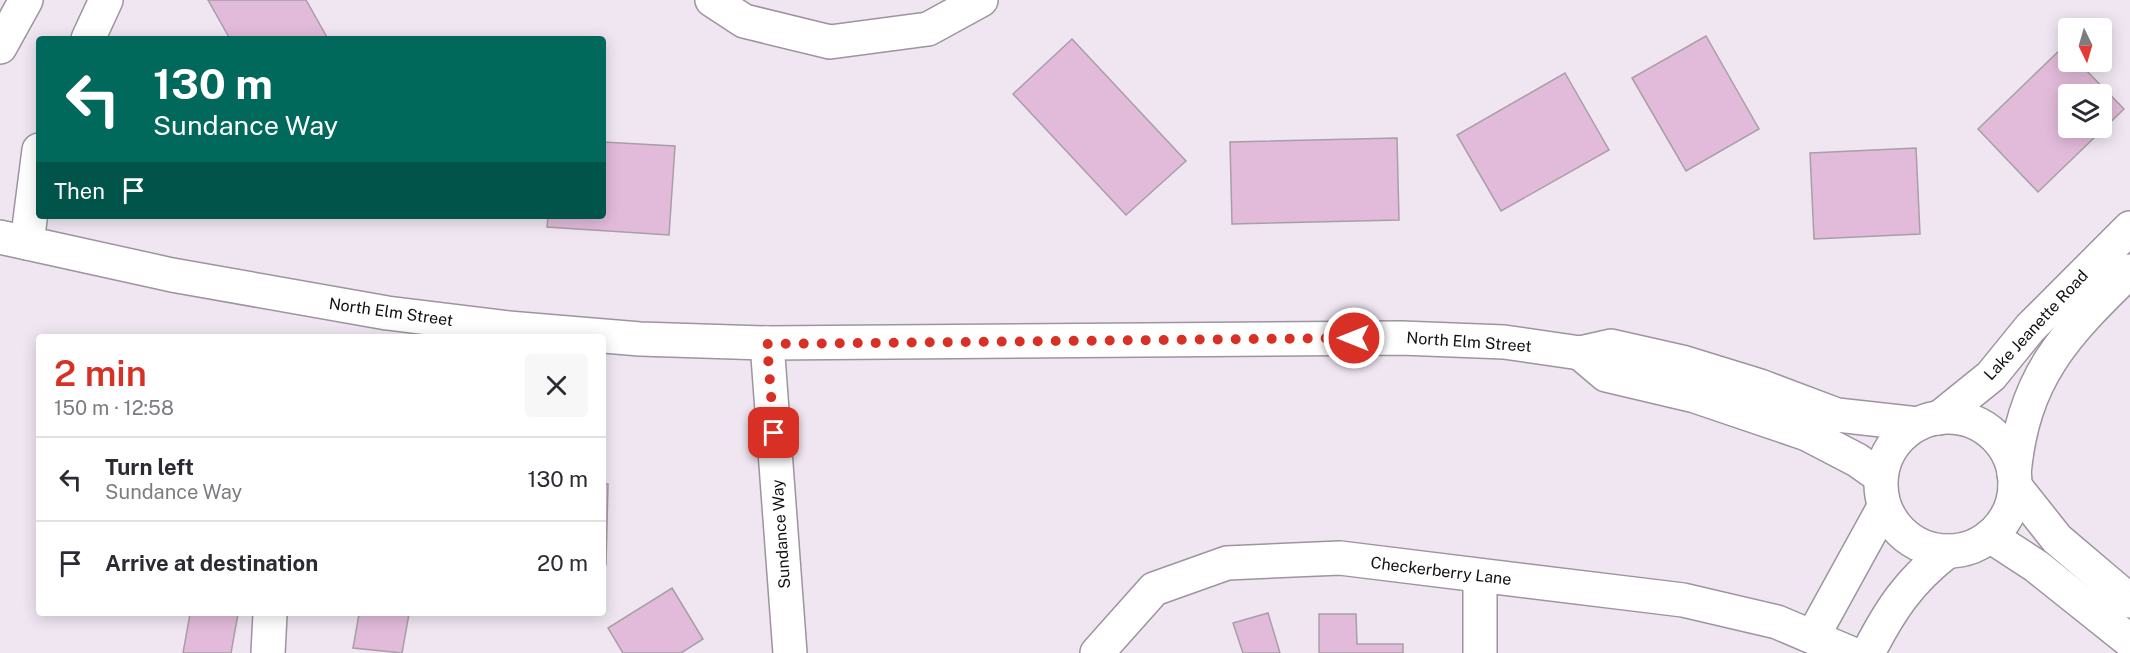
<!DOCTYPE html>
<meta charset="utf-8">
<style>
body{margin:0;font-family:"Public Sans",sans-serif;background:#f7f7f7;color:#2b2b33;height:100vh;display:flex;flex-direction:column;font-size:22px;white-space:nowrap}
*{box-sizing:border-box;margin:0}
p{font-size:20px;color:#7c7c81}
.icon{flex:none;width:33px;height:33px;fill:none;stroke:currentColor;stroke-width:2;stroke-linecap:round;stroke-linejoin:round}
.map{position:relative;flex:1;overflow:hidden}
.drawer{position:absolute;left:36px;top:334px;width:570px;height:282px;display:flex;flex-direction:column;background:#fff;border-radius:6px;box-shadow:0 3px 15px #0003}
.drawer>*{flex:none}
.top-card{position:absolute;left:36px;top:36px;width:570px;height:183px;border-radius:6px;box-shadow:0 3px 15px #0003;background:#00695c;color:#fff;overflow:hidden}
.needle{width:39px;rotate:175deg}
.fabs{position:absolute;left:2058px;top:18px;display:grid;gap:12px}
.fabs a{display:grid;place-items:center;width:54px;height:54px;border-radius:6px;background:#fff;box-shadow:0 3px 15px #0003;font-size:30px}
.pin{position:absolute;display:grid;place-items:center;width:51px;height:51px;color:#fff;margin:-26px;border-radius:12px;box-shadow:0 3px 9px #0006}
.me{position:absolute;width:66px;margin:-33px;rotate:270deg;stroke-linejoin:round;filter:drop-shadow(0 0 4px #0008)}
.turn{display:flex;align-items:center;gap:21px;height:126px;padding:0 18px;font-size:27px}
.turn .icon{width:78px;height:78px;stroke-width:2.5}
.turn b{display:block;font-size:42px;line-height:51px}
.then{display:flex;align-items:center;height:57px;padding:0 18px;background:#0003;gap:12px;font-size:22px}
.round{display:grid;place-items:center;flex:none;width:63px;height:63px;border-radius:6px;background:#f7f7f7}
.headline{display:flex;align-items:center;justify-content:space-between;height:102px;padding:0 18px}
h1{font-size:36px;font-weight:600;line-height:45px;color:#d93025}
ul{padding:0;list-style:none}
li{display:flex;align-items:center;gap:18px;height:84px;padding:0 18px;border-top:2px solid #e1e1e2}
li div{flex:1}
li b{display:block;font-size:22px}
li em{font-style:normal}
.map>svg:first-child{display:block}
</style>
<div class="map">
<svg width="2130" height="653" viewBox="0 0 2130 653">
<rect width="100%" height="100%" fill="#efe6f1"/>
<g fill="#e2bbda" stroke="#a99ea7" stroke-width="1.5" fill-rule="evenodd">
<path d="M208,0H306L328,39H230Z"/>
<path d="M1706,36L1759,129L1686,171L1632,78Z"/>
<path d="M1072,39L1186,161L1126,215L1013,94Z"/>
<path d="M2064,46L2068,51V62H2078L2124,109L2038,192L1978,129ZM2068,94H2102V128H2068Z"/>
<path d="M1565,73L1609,150L1501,211L1457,135Z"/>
<path d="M1397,138L1399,220L1232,224L1230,142Z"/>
<path d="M603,142L675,146L669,235L547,227L548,216H603Z"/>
<path d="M1916,148L1920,234L1814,239L1810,153Z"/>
<path d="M603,484H608L606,565H603Z"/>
<path d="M672,588L703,639L681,653H623L608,628Z"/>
<path d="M1268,613L1280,653H1243L1233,623Z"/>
<path d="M190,614H238L231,653H183Z"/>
<path d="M359,614H409L402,653L353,648Z"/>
<path d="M1319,614H1356L1357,644H1403V653H1319Z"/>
</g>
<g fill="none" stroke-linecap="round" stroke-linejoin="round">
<defs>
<g id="minor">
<path d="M712,0L744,21L830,42L928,29L981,0"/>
<path d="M88,39L106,0"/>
<path d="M0,47L26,0"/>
<path d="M27,243L39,150"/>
<path d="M767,343L790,653"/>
<path d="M1939,418L1991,376L2030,328L2130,228"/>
<path d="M2014,474C2023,378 2063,336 2130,271"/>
<path d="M1480,576V653"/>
<path d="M1813,636L1884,507"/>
<path d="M268,653L270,614"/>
<path d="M1097,653L1154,589L1227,563L1340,558L1683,600L1777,622L1850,653"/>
<path d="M1868,653C1890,610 1909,581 1948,551"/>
</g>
<g id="major">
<path d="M0,237L172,275L387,313L508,328L640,339L767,343L1401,338L1504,342L1580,353L1611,346L1682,362L1760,386L1837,415L1918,424"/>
<path d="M1580,353L1606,375L1695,396L1807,434L1857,460L1881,477"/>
<circle cx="1948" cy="484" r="67"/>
<path d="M2015,486L2057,539L2130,601"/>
<path d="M1990,536L2036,566L2130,641"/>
</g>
</defs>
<use href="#minor" stroke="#9d949f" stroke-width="36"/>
<use href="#major" stroke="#9d949f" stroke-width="36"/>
<use href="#minor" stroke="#fff" stroke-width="33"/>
<use href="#major" stroke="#fff" stroke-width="33"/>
</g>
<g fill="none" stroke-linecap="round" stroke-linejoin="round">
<path stroke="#d93025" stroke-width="10" stroke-dasharray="0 18" d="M774,433L767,344L1354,338"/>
</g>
<g text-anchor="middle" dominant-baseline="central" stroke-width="5" stroke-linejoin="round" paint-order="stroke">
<g font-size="16" fill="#120f13" stroke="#fff">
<text transform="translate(391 312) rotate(8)">North Elm Street</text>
<text transform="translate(2036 325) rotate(-47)">Lake Jeanette Road</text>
<text transform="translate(1469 342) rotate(4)">North Elm Street</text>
<text transform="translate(781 534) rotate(-94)">Sundance Way</text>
<text transform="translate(1441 571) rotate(7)">Checkerberry Lane</text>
</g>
</g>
</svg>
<div class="fabs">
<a><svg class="needle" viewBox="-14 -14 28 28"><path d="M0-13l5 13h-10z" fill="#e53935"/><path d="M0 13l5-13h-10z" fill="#7c7c81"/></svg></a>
<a><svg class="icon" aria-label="layers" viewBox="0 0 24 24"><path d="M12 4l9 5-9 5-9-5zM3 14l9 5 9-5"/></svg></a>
</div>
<div class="pin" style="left:774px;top:433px;background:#d93025"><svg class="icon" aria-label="arrive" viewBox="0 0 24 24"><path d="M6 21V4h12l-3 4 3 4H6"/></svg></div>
<svg class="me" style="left:1354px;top:338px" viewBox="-20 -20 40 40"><circle r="17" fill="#d93025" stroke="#fff" stroke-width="3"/><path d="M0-11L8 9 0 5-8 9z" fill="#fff"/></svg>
<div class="top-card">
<div class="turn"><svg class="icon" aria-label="left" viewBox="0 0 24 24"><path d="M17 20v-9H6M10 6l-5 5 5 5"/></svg><div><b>130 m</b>Sundance Way</div></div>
<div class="then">Then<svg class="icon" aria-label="arrive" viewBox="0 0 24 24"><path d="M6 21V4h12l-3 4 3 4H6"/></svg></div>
</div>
<section class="drawer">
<div class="headline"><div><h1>2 min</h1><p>150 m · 12:58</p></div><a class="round"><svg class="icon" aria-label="close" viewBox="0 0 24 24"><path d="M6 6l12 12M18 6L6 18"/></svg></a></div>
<ul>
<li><svg class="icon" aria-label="left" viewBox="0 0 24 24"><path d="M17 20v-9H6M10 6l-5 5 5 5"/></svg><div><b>Turn left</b><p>Sundance Way</p></div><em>130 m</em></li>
<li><svg class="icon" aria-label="arrive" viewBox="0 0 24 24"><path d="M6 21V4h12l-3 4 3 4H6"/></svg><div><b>Arrive at destination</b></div><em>20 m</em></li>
</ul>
</section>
</div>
